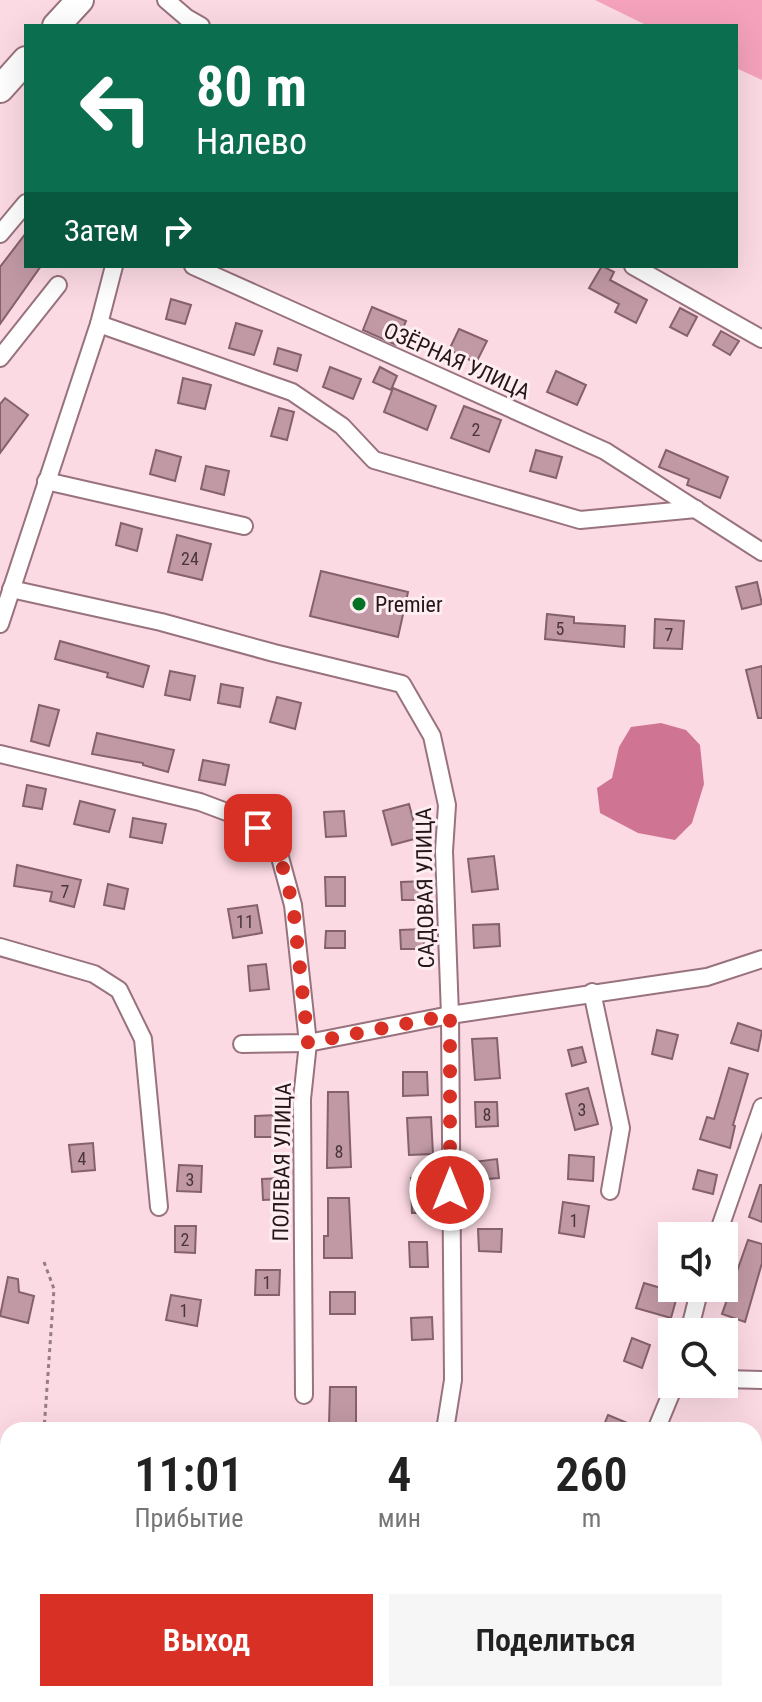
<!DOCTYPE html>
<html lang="ru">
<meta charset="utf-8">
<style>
body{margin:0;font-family:"Roboto Condensed",sans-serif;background:#f6f6f6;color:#222;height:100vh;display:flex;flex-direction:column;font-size:30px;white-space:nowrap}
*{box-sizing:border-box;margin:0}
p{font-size:26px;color:#767676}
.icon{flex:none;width:44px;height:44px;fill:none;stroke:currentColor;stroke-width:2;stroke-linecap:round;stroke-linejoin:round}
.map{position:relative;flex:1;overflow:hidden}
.panel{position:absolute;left:0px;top:1422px;width:762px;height:280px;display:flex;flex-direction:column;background:#fff;border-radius:24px 24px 0 0;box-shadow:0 8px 32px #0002}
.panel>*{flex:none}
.guide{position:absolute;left:24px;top:24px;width:714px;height:244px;border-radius:0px;box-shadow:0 8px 32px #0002;background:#0b6e4f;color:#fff;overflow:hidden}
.tools{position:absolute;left:658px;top:1222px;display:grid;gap:16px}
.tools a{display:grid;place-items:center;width:80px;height:80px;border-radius:0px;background:#fff;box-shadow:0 8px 32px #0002;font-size:40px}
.pin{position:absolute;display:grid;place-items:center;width:68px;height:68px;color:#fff;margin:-34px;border-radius:16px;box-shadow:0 4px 12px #0006}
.me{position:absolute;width:88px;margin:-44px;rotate:0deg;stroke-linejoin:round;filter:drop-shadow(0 0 6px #0008)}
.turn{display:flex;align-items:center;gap:28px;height:168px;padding:0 40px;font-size:36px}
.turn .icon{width:104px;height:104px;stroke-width:2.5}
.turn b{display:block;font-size:56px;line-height:68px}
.then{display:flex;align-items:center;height:76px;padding:0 40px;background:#0003;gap:16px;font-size:30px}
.eta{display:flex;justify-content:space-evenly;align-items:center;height:136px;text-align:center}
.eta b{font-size:48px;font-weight:600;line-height:56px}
.cta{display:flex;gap:16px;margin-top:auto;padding:16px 40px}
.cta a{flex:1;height:92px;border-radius:0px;background:#d93025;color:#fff;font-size:32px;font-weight:600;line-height:92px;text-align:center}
.cta a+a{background:#f6f6f6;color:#222}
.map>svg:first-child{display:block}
</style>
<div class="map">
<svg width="762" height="1702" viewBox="0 0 762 1702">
<rect width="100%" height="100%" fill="#fcdae4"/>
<path fill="#f5a2bc" d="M595,0H762V80L736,68V26H648Z"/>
<g fill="#e385a4">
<path d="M762,1554V1685L754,1683V1557Z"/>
<path d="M292,1694H432L425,1702H384L364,1698L360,1702H292Z"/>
<path d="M496,1694H536L535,1702H497Z"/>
</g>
<path fill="#d07493" d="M661,723L686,730L700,745L704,784L692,823L675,840L638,833L600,813L597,788L612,778L619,747L631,727Z"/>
<g fill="#c199a5" stroke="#85616c" stroke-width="2">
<path d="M26,233V266H41L0,324V267Z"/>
<path d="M602,266L614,272L610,280L647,300L636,323L615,312L619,304L589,288Z"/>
<path d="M171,299L191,305L185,324L166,319Z"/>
<path d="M372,307L406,321L396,345L363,330Z"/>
<path d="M680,308L697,317L687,336L670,327Z"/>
<path d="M236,323L262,331L254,355L229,348Z"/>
<path d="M459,329L487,341L476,363L449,350Z"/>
<path d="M721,331L739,341L730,355L713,345Z"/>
<path d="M278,348L301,355L297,371L274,364Z"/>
<path d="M330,367L361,379L353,399L323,387Z"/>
<path d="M380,367L397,376L391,390L373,382Z"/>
<path d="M556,371L586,385L577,405L547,392Z"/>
<path d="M183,378L211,385L205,409L178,403Z"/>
<path d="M393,388L436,406L427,430L384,412Z"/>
<path d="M5,398L28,415L0,453V404Z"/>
<path d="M464,406L501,420L489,452L451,438Z"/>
<path d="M279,408L294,412L287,440L271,436Z"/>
<path d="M156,450L181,457L175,481L150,474Z"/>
<path d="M536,450L562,457L556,478L530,471Z"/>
<path d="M666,450L728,477L720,498L687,485L689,479L659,467Z"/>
<path d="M206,466L229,471L224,495L201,489Z"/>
<path d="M121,523L142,529L137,551L116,545Z"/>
<path d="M177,535L211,544L202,580L168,572Z"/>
<path d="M321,571L408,592L398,637L310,616Z"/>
<path d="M757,582L762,604L742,609L736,587Z"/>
<path d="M547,614L574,617V623L625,626L624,647L545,639Z"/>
<path d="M655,619L684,621L682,649L654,648Z"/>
<path d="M60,641L149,666L143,687L107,677L108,673L55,659Z"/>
<path d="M762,666V718H758L746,670Z"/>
<path d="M170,671L195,676L190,700L165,695Z"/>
<path d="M221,684L243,688L240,707L218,703Z"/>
<path d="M277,697L301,703L295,729L270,722Z"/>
<path d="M39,705L59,710L49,746L31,741Z"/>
<path d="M97,733L174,750L168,772L143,765V763L92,754Z"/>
<path d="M203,760L229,765L225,785L199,780Z"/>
<path d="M27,785L46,789L42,809L23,806Z"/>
<path d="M80,801L115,810L109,832L74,824Z"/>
<path d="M409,804L418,838L392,845L383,811Z"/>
<path d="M344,811L346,836L326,837L324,812Z"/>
<path d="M133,818L166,824L162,843L130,837Z"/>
<path d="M494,856L498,889L472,892L468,859Z"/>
<path d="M17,865L81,880L74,907L50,901L52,892L14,886Z"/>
<path d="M325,877H345V906H326Z"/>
<path d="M425,881V900H402L401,882Z"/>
<path d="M108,884L128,889L124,909L104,905Z"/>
<path d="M257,905L262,933L233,938L228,909Z"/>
<path d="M499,924L500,946L474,948L473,925Z"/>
<path d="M424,929V949H401L400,930Z"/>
<path d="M326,931H345V948H325Z"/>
<path d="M266,964L269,989L250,991L248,966Z"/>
<path d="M738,1023L762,1031L758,1051L731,1043Z"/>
<path d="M657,1030L678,1035L672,1059L652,1054Z"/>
<path d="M497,1038L500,1078L475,1080L472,1039Z"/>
<path d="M582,1047L586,1062L572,1066L568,1050Z"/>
<path d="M729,1068L748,1074L733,1125L735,1126L730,1148L700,1139L707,1117L714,1119Z"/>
<path d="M403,1072H427L428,1095L403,1096Z"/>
<path d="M588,1088L598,1124L575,1130L566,1094Z"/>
<path d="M328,1092H348L351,1167L327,1168Z"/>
<path d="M475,1102H497L498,1126L476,1127Z"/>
<path d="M277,1115V1137H255V1116Z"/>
<path d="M431,1117L433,1154L409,1155L407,1118Z"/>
<path d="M93,1143L95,1170L72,1172L69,1145Z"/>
<path d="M569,1155L594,1157L593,1181L568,1179Z"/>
<path d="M497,1159L499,1178L475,1180L473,1162Z"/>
<path d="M179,1165L202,1166L201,1192L177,1191Z"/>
<path d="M698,1170L717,1175L713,1194L693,1189Z"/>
<path d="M431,1177L432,1213H412L411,1178Z"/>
<path d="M283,1178L284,1199L263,1200L262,1179Z"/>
<path d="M760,1185H762V1222L749,1217Z"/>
<path d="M328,1198H349L352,1258H324V1236H328Z"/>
<path d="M563,1202L589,1206L584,1237L559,1233Z"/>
<path d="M175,1226H196L195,1253L175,1252Z"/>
<path d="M478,1229H502L501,1252L479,1251Z"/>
<path d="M748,1240L762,1244V1263L745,1322L722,1314Z"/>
<path d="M409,1242H427L428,1267H410Z"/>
<path d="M256,1270H280L279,1295H255Z"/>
<path d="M8,1277L18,1279L19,1292L34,1296L28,1323L0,1316Z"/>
<path d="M644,1283L678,1293L671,1318L636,1308Z"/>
<rect x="330" y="1292" width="25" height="22"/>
<path d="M171,1295L201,1300L197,1326L166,1320Z"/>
<path d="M432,1317L433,1339L412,1340L411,1318Z"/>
<path d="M632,1338L650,1345L642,1368L624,1361Z"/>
<path d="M330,1387H356V1425H329Z"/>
<path d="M608,1415L644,1430H602Z"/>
</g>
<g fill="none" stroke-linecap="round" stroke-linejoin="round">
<defs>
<g id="minor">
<path d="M166,0L187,18L201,26"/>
<path d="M0,234L26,203"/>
<path d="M193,266L605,451L762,552"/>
<path d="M633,266L762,339"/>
<path d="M99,324L292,392L342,426L374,460L580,520L696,509"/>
<path d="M0,358L58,285"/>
<path d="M46,481L244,526"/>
<path d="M11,589L161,622L274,653L402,684L432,736L447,805L444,851L450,1015L453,1380L445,1430"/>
<path d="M0,624L99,324L114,266"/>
<path d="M0,754L200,802L240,817L275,839L293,905L308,1043L302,1099L304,1395"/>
<path d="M0,947L94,974L119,990L143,1039L159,1207"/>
<path d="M592,992L621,1128L610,1191"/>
<path d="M242,1044L308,1043L450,1015L707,977L762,959"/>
<path d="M717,1236L762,1107"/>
<path d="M689,1332L700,1288"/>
<path d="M724,1379L762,1380"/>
<path d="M656,1430L675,1384"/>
<path d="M0,1478L5,1479"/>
<path d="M754,1681L762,1685"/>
<path d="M173,1699L176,1702"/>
<path d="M719,1702V1694"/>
</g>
<g id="primary">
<path d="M56,26L80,0"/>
<path d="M0,89L26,60"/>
</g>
</defs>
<use href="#minor" stroke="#98727d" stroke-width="20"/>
<use href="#primary" stroke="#98727d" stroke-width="30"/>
<path stroke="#957d84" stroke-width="3" stroke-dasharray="4 4" stroke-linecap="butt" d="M44,1262L54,1289L44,1430"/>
<use href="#minor" stroke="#fff" stroke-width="16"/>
<use href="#primary" stroke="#fff" stroke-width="26"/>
</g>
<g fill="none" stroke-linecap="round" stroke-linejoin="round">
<path stroke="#d93025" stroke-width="14" stroke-dasharray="0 25.2" d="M258,828L275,839L293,905L308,1043L450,1015V1190"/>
</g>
<circle fill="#037224" stroke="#feedf1" stroke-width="3" cx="359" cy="604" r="8"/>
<g text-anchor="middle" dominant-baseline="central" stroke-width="6" stroke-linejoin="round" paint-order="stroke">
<g font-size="18" fill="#4a363c">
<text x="476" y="429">2</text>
<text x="190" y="558">24</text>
<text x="560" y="628">5</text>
<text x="669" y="634">7</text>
<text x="65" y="891">7</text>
<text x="245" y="921">11</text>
<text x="582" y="1109">3</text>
<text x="487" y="1114">8</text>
<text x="339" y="1151">8</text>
<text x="82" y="1158">4</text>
<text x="190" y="1179">3</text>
<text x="574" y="1220">1</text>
<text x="185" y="1239">2</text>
<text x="267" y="1282">1</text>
<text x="184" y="1310">1</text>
</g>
<g font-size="22" fill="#231519" stroke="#feedf1">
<text transform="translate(457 361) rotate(24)">ОЗЁРНАЯ УЛИЦА</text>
<text transform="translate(425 888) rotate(-91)">САДОВАЯ УЛИЦА</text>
<text transform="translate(282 1162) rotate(-89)">ПОЛЕВАЯ УЛИЦА</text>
</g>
<g font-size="22" fill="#231519" stroke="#feedf1" text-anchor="start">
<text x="375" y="604">Premier</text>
</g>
</g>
</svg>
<div class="tools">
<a><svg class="icon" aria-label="sound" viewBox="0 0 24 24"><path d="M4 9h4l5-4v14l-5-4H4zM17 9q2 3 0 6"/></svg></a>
<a><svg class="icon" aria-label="search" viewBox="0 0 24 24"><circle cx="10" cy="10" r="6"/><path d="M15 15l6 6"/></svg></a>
</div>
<div class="pin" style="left:258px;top:828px;background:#d93025"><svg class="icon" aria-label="arrive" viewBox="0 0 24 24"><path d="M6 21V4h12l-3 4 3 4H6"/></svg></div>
<svg class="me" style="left:450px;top:1190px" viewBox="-20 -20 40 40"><circle r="17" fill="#d93025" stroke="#fff" stroke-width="3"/><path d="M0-11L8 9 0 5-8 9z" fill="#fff"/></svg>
<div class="guide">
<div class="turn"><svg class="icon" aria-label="left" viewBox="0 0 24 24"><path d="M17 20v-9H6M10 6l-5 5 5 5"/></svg><div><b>80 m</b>Налево</div></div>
<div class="then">Затем<svg class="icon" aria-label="right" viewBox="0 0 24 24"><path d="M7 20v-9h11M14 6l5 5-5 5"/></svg></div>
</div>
<section class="panel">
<div class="eta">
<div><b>11:01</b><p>Прибытие</p></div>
<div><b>4</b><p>мин</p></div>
<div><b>260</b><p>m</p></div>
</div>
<div class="cta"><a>Выход</a><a>Поделиться</a></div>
</section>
</div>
